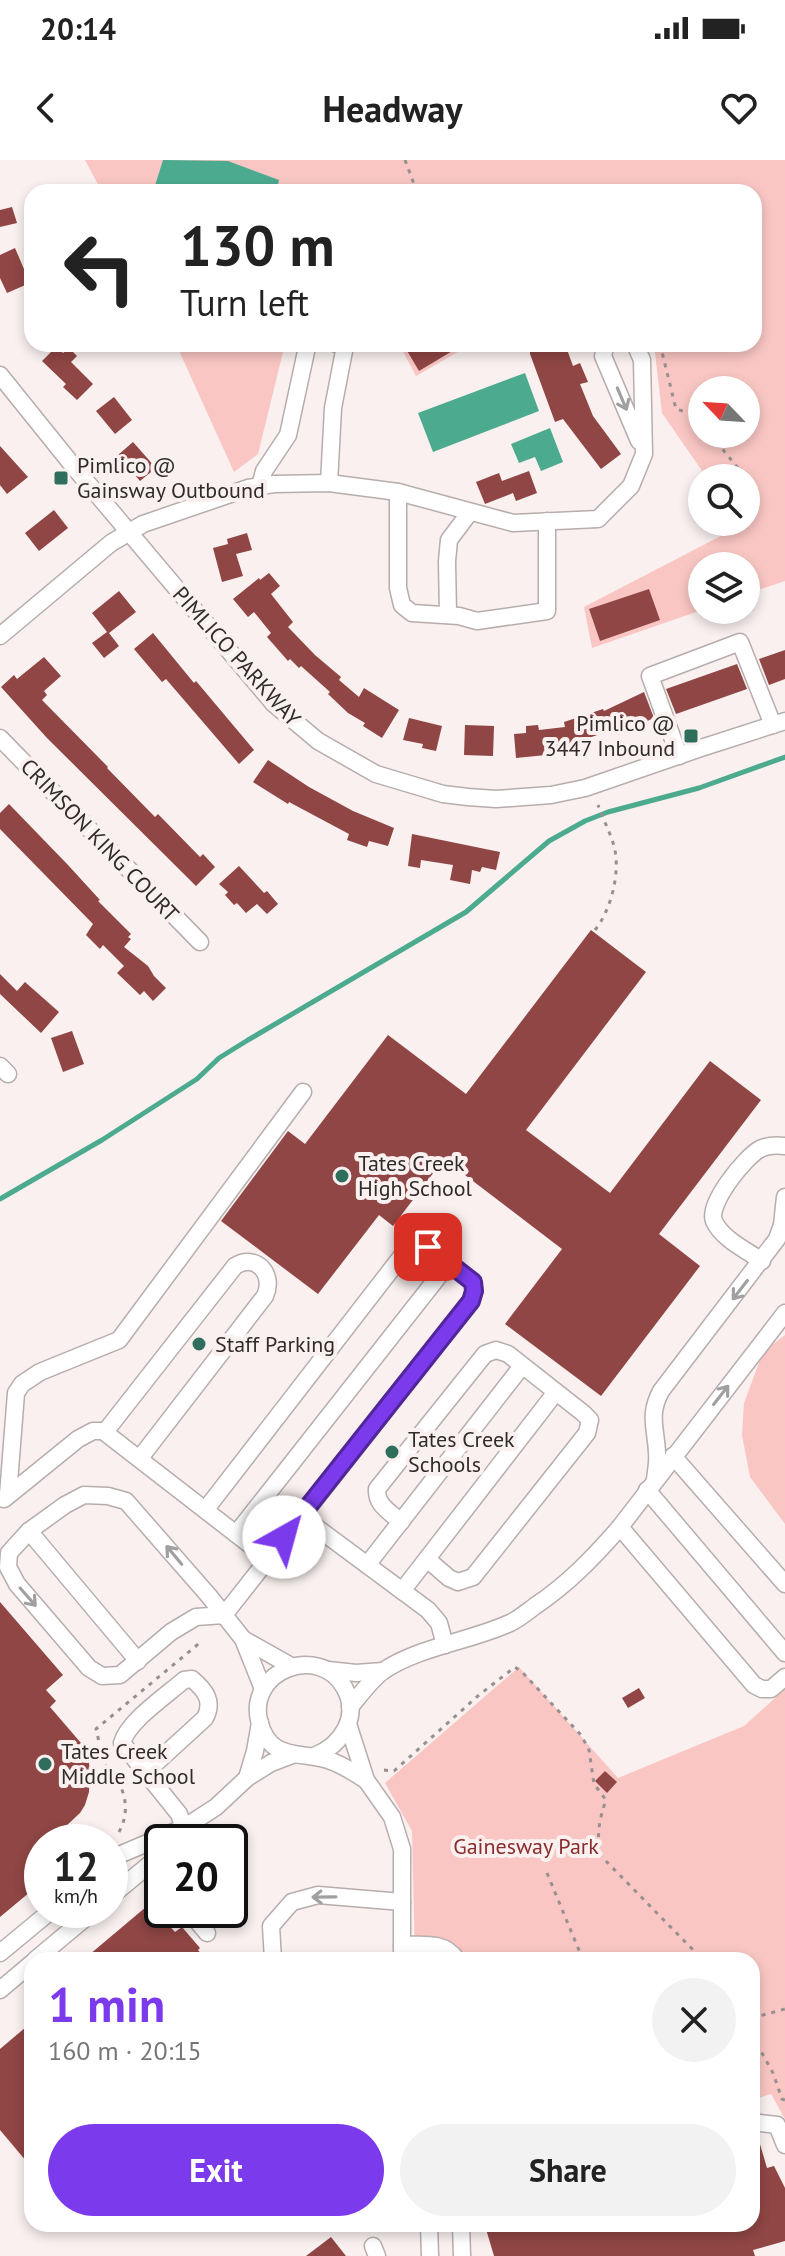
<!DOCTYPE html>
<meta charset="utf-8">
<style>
body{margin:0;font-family:"PT Sans",sans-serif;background:#f2f2f2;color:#222;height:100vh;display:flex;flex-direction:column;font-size:30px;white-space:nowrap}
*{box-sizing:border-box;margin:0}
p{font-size:26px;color:#767676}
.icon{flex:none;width:44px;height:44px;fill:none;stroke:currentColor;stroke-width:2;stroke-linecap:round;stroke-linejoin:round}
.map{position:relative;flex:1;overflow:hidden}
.drawer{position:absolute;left:24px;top:1792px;width:736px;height:280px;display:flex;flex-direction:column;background:#fff;border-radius:24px;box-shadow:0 4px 12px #0003}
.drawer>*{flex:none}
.guide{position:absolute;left:24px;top:24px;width:738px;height:168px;border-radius:24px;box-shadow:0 4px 12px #0003;background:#fff;color:#222;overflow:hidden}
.needle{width:52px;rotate:295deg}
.controls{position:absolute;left:688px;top:216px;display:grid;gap:16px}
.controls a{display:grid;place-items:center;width:72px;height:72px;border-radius:50%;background:#fff;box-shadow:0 4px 12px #0003;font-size:40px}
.speed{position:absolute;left:24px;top:1664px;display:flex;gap:16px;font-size:40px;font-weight:700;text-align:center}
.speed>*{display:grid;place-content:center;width:104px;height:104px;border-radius:50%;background:#fff;box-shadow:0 4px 12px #0003;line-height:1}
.speed small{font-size:20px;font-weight:400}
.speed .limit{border:4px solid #111;border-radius:12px;background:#fff;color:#111}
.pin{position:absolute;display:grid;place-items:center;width:68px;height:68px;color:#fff;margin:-34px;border-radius:16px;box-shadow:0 4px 12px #0006}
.me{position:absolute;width:88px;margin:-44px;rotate:38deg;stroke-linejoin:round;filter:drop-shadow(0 0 6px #0008)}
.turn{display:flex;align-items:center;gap:28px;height:168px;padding:0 24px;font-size:36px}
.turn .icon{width:104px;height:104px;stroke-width:2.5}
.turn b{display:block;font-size:56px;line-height:68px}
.round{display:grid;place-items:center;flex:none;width:84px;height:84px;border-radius:42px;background:#f2f2f2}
.headline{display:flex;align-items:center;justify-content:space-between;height:136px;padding:0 24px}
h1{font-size:48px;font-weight:800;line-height:60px;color:#7c3aed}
.button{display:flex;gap:16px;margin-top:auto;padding:16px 24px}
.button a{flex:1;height:92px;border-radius:48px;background:#7c3aed;color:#fff;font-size:32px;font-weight:800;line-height:92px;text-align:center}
.button a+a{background:#f2f2f2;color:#222}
.status{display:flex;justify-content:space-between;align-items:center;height:56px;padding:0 40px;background:#fff;direction:ltr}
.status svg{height:22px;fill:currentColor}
header{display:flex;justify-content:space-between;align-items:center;height:104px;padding:0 24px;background:#fff;font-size:36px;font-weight:800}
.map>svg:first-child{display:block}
</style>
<div class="status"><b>20:14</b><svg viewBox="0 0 49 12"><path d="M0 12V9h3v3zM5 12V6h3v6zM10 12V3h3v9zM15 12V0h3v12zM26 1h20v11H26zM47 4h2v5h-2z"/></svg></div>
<header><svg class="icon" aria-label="back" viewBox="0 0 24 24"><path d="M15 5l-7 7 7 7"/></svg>Headway<svg class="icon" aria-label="heart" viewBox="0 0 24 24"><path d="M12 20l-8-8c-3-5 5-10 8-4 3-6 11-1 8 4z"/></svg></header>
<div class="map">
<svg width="785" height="2096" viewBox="0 0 785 2096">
<rect width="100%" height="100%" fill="#f9f0ef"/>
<g fill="#f9c6c3" fill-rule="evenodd">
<path d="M85,0H785V421L746,434V406H702V450L592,488L584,447L740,366L738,362H746V318H707L662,253L654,184H754V32H102ZM702,230H746V274H702Z"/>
<path d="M176,184H285L258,294L234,312Z"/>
<path d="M399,184H464L463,189L416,216Z"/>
<path d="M785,1175V1364L750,1317L742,1275L744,1243L763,1192Z"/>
<path d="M519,1507L618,1618L744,1566L785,1529V1959L771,1934L752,1940V1800H415L412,1671L385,1623Z"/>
</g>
<g fill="#4cab8f">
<path d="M163,0L228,1L279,20L276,32H153Z"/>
<path d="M525,213L539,251L433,292L418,253Z"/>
<path d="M550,268L563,302L541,311L535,297L519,303L511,284Z"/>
</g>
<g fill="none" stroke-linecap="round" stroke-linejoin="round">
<path stroke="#4cab8f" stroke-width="5" d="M0,1039L102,980L197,919L219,898L248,880L466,752L549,681L585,661L608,652L699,628L785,597"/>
</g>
<g fill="#8f4644">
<path d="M12,47L17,63L0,67V50Z"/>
<path d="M15,88L30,123L7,133L0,118V95Z"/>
<path d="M403,184H464L419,211Z"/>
<path d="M530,184H565L573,206L580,203L588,222L580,224L593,256L621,294L601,309L563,259L555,262L530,194Z"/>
<path d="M56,187L63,193L69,188L77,196L71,202L93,224L77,240L63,227L66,224L42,201Z"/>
<path d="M114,237L132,260L115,274L96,251Z"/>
<path d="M133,282L156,308L140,321L134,314L131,317L119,303L122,300L118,295Z"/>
<path d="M0,286L28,317L7,334L0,325Z"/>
<path d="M529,311L537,333L516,341L513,333L485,344L476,322L499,313L502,321Z"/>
<path d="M54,350L68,368L39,391L25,373Z"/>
<path d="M247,373L252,390L236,394L243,416L222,422L213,388L228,384L227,379Z"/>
<path d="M269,413L280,426L271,434L293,462L288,467L315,495L341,517L339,520L359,537L364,528L399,550L382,578L363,566L365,563L348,553L328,534L330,532L301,506L299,508L290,499L288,501L267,477L271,473L254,452L248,457L233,439L259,418L260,420Z"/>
<path d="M649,429L660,460L600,481L589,449Z"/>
<path d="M119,431L136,452L109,473L119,486L104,498L92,483L107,472L92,453Z"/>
<path d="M153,473L194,523L196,521L254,590L239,604L166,519L162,522L134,489Z"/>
<path d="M785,490V519L769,525L759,499Z"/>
<path d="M44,497L61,516L44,531L47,535L42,540L108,607L107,608L155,657L158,654L200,697L203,694L215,707L196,726L47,578L1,527L14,515L17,519Z"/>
<path d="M737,504L747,529L676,554L666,529Z"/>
<path d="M644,532L654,558L623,572L621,567L556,589V594L516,598L514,574L526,573V566L538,565L539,570L565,567L564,562L603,549L604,551Z"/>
<path d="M409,558L442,566L436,591L422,588L423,584L403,580Z"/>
<path d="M465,565L494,566L493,596L464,595Z"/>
<path d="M268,600L309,627L353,651L394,668L388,686L369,681L367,687L347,680L349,674L289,642L288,644L253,622Z"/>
<path d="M9,644L68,705L100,740L98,741L131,774L128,777L131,779L124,787L148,806L154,816L166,828L153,841L144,831L140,835L117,813L124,806L103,785L100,789L86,775L93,764L0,669V653Z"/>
<path d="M412,674L500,692L496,710L482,707L480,712L472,710L470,724L450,720L453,705L421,700L420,708L408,706Z"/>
<path d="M239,706L264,733L267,731L278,744L267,754L257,744L246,753L237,743L234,745L225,735L228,732L219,724Z"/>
<path d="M591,770L646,812L526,970L610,1033L710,901L761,940L659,1074L700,1106L601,1236L505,1164L562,1089L444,999L393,1066L379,1055L318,1134L221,1061L288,971L305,984L388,875L466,934Z"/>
<path d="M0,814L17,831L25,822L59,852L41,873L0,834Z"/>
<path d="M72,871L84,904L63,912L51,878Z"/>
<path d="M0,1442L63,1515L46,1530L56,1541L50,1547L81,1583L88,1597L90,1610L89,1632L85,1645L80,1653L65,1667L78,1682H42V1722L0,1757Z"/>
<path d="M639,1528L645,1538L628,1548L622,1538Z"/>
<path d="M605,1611L617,1622L607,1633L595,1621Z"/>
<path d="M146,1747L153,1755L157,1752L175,1772L182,1767L200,1788L198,1790L206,1800H83Z"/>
<path d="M32,1862V2008L0,1970V1889Z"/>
<path d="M752,1973L757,1974L767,2008L774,2006L785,2028V2081L753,2090L755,2096H494L486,2069L504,2064H752Z"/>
<path d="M331,2077L346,2096H306Z"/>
</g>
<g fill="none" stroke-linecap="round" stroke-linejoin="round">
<defs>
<g id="minor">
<path d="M606,184L603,196L639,281"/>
<path d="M0,215L74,307L274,544L318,581L376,614L443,634L468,637L496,639L551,635L585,628L701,588L785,561"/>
<path d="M329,323L333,248L344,191L341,185L336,184"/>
<path d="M260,326L264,311L288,275L307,187L309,184"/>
<path d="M398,332V428L402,445L412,453L459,456L477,461L547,451V361"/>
<path d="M448,455L447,401L449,380L470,352"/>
<path d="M0,476L111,383L143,364L248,328L274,324L329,323L398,332L513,363L598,359L631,326L644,294L642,200L635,184"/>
<path d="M0,578L200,782"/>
<path d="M679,596L650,516L740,482L773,565"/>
<path d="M0,906L8,914"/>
<path d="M762,1101C746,1090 722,1079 714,1061C707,1044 745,997 760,989C768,985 777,985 785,986"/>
<path d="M105,1272L235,1106C256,1093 275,1114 265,1136L140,1298"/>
<path d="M673,1296L785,1424"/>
<path d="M655,1319C656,1311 658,1302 657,1293C656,1268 648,1255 661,1231L777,1079L782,1065L785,1037"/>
<path d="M647,1330L785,1493"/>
<path d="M8,1335L16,1233L22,1224L40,1212L119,1180L303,932"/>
<path d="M4,1339L78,1279L93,1271H103L267,1398"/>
<path d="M206,1349L404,1093L415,1086L428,1087L473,1122L474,1131L471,1141L224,1455L196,1457L171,1472L120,1515L102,1516L89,1508L17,1424L8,1407L9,1393L29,1371L65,1345L84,1335L108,1336L126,1341L209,1436L243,1479L263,1529"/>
<path d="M301,1356L428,1450L439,1463L445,1485"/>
<path d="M401,1362C389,1351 376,1345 377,1329L485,1194L496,1190L508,1194L583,1253L590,1260L587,1273L473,1417L458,1422L449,1418L427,1399"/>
<path d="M620,1367L754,1525L762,1529H771L785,1517"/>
<path d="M29,1371L138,1501"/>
<path d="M236,1374L449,1103"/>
<path d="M367,1405L522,1206"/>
<path d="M402,1431L556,1232"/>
<path d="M243,1479L291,1506"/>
<path d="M328,1510L356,1513L383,1511"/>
<path d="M350,1547C360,1535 371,1520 383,1511C418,1487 471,1481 510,1463C519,1459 527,1452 535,1446C568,1424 594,1397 620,1367L785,1153"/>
<path d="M348,1564L366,1620L392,1657L402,1689V1800"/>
<path d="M314,1596C342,1585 361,1556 344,1527C318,1483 248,1511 259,1560C269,1602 300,1591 328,1600C342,1604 354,1613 366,1620"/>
<path d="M146,1612L205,1558C214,1541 205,1530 192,1519L184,1520C167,1535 128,1561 122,1583L179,1654L189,1682"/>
<path d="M247,1618L255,1591L260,1563"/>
<path d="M110,1702L119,1695L185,1667L216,1647L247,1618L271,1603L292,1595"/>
<path d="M110,1737L162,1694"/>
<path d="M188,1750L207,1773"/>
<path d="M402,1785C423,1785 445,1781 457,1800"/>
<path d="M0,1793L52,1750"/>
<path d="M35,1800L95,1750"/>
<path d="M273,1800L271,1766L292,1742L318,1735L402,1742"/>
<path d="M0,1830L32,1803"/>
<path d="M752,1962L777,1965L785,1985"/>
<path d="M429,2064L430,2096"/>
<path d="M461,2064L462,2096"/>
<path d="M373,2086L377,2096"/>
</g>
</defs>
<use href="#minor" stroke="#b6adac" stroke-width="19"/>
<g stroke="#979090" stroke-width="3" stroke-dasharray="4 6" stroke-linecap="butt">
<path d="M405,0L417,32"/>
<path d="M660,184L676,249L693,254L702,265"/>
<path d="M710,274L742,313"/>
<path d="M595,770C611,750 621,712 614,686C610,672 603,659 598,645"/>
<path d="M384,1610L394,1611L479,1535L515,1507L523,1513L581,1575L589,1590L594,1624L606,1640C599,1660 596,1676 601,1696L703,1800"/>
<path d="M119,1672C129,1654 127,1634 115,1617C112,1614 108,1611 106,1607C99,1596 100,1582 96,1569L202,1481"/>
<path d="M547,1713L583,1800"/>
<path d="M752,1858L785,1849"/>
<path d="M752,1875L773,1913L782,1939L785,1940"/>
</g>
<use href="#minor" stroke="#fff" stroke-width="16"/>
</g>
<defs><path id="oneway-shaft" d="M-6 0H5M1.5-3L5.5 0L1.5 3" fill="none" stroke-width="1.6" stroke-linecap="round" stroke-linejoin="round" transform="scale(2)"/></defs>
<g stroke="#a1a0a0">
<use href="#oneway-shaft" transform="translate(622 239) rotate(67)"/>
<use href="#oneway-shaft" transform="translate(740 1130) rotate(128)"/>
<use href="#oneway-shaft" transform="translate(721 1235) rotate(-52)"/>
<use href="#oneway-shaft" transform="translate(174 1395) rotate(-130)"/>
<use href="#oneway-shaft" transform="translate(28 1437) rotate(49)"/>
<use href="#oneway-shaft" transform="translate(324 1737) rotate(179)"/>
</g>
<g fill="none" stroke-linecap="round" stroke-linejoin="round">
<defs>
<path id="route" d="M284,1377L471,1141L474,1131L473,1122L428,1087"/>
</defs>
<use href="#route" stroke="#51269a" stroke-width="20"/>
<use href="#route" stroke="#7c3aed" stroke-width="14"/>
</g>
<g fill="#2f6e5c" stroke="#f9f0ef" stroke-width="3">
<rect x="53" y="310" width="16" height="16" rx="4"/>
<rect x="683" y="568" width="16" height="16" rx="4"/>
<circle cx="342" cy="1016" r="8"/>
<circle cx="199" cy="1184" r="8"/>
<circle cx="392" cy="1292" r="8"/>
<circle cx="45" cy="1604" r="8"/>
</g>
<g text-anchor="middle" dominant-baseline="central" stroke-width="8" stroke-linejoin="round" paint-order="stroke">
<g font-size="22" fill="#2f2b2b" stroke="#f9f0ef" text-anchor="start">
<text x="77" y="305">Pimlico @<tspan x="77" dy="25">Gainsway Outbound</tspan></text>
<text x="675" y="563" text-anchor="end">Pimlico @<tspan x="675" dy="25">3447 Inbound</tspan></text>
<text x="358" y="1003">Tates Creek<tspan x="358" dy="25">High School</tspan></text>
<text x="215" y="1184">Staff Parking</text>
<text x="408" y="1279">Tates Creek<tspan x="408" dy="25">Schools</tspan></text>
<text x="61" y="1591">Tates Creek<tspan x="61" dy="25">Middle School</tspan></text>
</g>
<g font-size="22" fill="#2f2b2b" stroke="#f9f0ef">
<text transform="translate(237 496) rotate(48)">PIMLICO PARKWAY</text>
<text transform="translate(100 680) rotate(46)">CRIMSON KING COURT</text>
</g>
<g font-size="22" fill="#8a2b2d" stroke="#f9f0ef">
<text x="526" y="1686">Gainesway Park</text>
</g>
</g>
</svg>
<div class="controls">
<a><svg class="needle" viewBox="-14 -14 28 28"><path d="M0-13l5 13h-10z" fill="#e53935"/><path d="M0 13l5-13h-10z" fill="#767676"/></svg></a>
<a><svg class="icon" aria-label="search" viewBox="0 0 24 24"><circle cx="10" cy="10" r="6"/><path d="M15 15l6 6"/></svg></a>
<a><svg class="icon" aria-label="layers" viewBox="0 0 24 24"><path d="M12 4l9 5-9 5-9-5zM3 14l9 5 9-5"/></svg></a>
</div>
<div class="speed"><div>12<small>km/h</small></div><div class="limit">20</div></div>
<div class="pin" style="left:428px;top:1087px;background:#d93025"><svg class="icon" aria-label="arrive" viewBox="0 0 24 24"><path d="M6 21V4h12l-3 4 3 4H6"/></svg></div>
<svg class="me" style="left:284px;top:1377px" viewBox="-20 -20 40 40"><circle r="19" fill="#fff"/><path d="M0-13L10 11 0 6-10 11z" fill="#7c3aed"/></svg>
<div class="guide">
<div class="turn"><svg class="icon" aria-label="left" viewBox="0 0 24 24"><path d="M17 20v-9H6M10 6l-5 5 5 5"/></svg><div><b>130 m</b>Turn left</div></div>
</div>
<section class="drawer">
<div class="headline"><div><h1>1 min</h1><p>160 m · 20:15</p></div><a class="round"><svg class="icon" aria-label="close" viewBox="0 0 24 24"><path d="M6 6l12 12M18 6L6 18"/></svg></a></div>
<div class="button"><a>Exit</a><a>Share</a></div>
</section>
</div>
